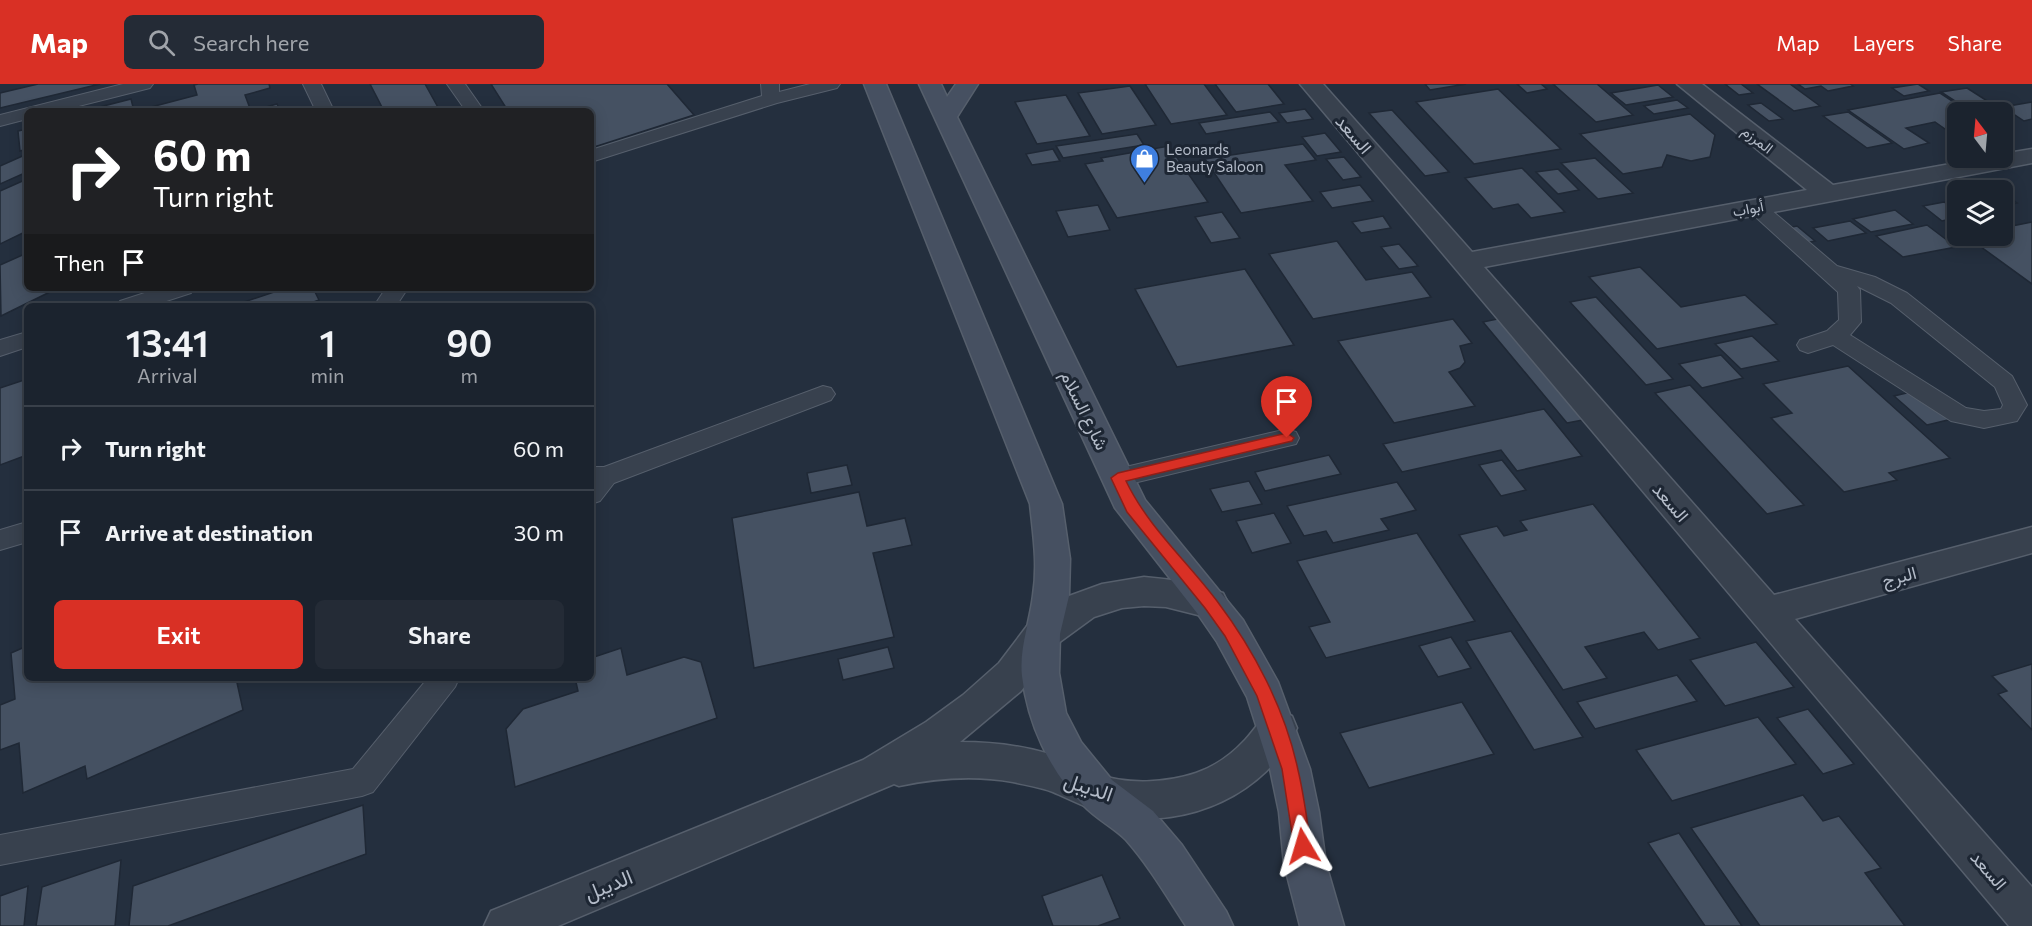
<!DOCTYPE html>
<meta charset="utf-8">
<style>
body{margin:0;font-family:Commissioner,Vazirmatn,sans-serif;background:#242b36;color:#f1f3f6;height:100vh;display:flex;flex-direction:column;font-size:22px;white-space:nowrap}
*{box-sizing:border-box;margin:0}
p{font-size:20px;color:#a0a4aa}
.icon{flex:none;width:33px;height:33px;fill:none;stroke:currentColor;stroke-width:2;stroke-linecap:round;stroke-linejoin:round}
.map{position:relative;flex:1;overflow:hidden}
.details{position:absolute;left:24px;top:219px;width:570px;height:378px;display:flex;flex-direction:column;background:#1b232e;border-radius:9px;box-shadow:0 3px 15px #0003,0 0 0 2px #39404a}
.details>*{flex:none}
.banner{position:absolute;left:24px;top:24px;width:570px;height:183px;border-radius:9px;box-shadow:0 3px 15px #0003,0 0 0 2px #39404a;background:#202124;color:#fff;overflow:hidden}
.needle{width:39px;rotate:344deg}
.buttons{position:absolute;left:1947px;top:18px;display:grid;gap:12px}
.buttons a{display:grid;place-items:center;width:66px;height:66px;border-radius:9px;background:#1b232e;box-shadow:0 3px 15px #0003,0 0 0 2px #39404a;font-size:30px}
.pin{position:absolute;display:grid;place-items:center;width:51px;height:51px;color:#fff;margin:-62px -26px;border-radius:50% 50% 50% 0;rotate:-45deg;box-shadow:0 0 6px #0007}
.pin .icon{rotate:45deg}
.me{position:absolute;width:66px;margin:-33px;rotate:353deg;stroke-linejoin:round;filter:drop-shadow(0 0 4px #0008)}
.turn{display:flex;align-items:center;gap:21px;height:126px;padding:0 30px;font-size:27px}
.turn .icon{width:78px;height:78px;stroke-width:2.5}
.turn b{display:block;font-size:42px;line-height:51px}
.then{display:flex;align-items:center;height:57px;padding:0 30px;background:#0003;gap:12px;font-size:22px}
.eta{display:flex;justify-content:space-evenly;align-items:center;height:102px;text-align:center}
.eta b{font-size:36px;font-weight:600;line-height:42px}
.cta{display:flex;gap:12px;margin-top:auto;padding:12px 30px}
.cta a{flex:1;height:69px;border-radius:9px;background:#d93025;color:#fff;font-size:24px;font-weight:600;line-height:69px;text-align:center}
.cta a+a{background:#242b36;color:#f1f3f6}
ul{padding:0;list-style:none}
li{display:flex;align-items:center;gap:18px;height:84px;padding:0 30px;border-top:2px solid #39404a}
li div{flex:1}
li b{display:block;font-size:22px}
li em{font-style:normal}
header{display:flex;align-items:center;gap:36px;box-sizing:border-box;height:84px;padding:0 30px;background:#d93025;color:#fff}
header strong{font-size:28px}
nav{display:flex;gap:33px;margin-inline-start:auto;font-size:21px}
.search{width:420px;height:54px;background:#242b36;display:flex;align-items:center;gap:15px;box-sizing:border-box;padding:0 21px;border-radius:9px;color:#a0a4aa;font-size:22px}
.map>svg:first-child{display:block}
</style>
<header>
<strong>Map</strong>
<div class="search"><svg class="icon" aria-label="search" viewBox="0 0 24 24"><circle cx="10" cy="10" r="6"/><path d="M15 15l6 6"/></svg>Search here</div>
<nav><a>Map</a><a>Layers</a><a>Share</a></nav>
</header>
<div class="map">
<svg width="2032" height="842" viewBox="0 0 2032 842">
<rect width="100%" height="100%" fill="#242f3e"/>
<g fill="#455162" stroke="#1f2835" stroke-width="1.5">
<path d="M38,0H100L0,24V9Z"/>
<path d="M198,0H269L270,4L245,11L251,27L277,20L280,27H136L197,11L194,1Z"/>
<path d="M370,0H425L440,27H384Z"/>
<path d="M491,0H667L694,31L591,64V27H508Z"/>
<path d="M1145,0H1204L1227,31L1171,40Z"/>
<path d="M1215,0H1268L1284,20L1236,28Z"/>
<path d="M1425,0H1466L1430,6Z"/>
<path d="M1517,0H1541L1547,5L1527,9Z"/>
<path d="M1553,0H1597L1633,31L1596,38Z"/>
<path d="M1725,0H1741L1753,9L1739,11Z"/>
<path d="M1757,0H1790L1820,22L1794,27Z"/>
<path d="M1798,0H1850L1853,2L1828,7L1821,2L1805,5Z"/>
<path d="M1918,0L1929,7L1904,12L1892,4Z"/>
<path d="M1658,1L1673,13L1626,21L1611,9Z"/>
<path d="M1130,2L1156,41L1102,50L1078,9Z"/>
<path d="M1967,4L2003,27L1972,28L1941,8Z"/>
<path d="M1498,5L1561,65L1474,80L1416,18Z"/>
<path d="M1940,9L1969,28H1958V54L1935,38L1906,44L1929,59L1904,65L1848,26Z"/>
<path d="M1066,11L1090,52L1037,60L1015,18Z"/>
<path d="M131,15L134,27H84Z"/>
<path d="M1677,16L1688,24L1654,30L1644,22Z"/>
<path d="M2032,18V35L2024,37L2003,23Z"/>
<path d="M1761,19L1783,35L1769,37L1748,21Z"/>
<path d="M1305,25L1313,35L1287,39L1279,29Z"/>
<path d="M1392,26L1449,88L1425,92L1369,29Z"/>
<path d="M1270,28L1279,38L1206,50L1199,39Z"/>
<path d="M1848,28L1892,59L1867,64L1823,32Z"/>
<path d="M1690,30L1715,51L1710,73L1691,77L1667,71L1662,83L1623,90L1580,50Z"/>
<path d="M27,45V65L20,67L18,47Z"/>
<path d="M1325,49L1341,68L1317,72L1302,53Z"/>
<path d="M1137,50L1144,61L1063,74L1056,62Z"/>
<path d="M1303,60L1316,76L1285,81L1313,117L1241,129L1205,75Z"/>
<path d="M1169,62L1208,118L1117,134L1085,80L1103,77L1101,74Z"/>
<path d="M1053,65L1060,77L1032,81L1026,70Z"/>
<path d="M27,70V88L0,100V82Z"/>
<path d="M1344,73L1361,93L1343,96L1326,75Z"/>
<path d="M1595,74L1633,109L1598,115L1561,79Z"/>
<path d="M1522,84L1565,128L1531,134L1518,120L1493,125L1465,94Z"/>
<path d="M1558,85L1579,106L1558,110L1536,88Z"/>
<path d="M27,95V147L0,160V107Z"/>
<path d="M1360,101L1373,117L1332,124L1320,108Z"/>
<path d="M2005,111L2017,119L2004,122L2002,112Z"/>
<path d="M1944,118L1958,128V133L1942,137L1923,122Z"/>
<path d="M1098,121L1110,146L1068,153L1056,127Z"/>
<path d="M1895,126L1913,140L1871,148L1853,135Z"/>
<path d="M1222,128L1240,154L1211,159L1195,133Z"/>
<path d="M1383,132L1391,144L1361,149L1352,138Z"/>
<path d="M1850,137L1866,149L1828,157L1813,144Z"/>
<path d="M2032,138V200L1966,152H2002V141L2012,142Z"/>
<path d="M1927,141L1956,163L1903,173L1876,152Z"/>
<path d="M1797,142L1815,157L1791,162L1772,147Z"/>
<path d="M1337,157L1366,196L1412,188L1431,213L1313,235L1269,170Z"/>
<path d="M1399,160L1418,182L1399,185L1381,163Z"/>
<path d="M27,169V204H58L1,232L0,181Z"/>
<path d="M1640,183L1681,223L1745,211L1777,240L1657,265L1589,193Z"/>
<path d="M1245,185L1294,261L1177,283L1135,205Z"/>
<path d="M286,204H313L319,216L303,222L238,220Z"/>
<path d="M1596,213L1673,295L1646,301L1570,218Z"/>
<path d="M1502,234L1588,335L1567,339L1483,238Z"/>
<path d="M1453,235L1472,259L1460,262L1465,278L1460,284L1449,288L1475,322L1394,339L1338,257Z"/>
<path d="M1752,252L1779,277L1741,285L1715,260Z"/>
<path d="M1721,271L1743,294L1702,304L1679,280Z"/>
<path d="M1848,282L1950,374L1889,389L1897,396L1844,408L1771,334L1792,329L1763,300Z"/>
<path d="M27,295V371L0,381V304Z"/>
<path d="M1690,301L1804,421L1767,430L1655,309Z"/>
<path d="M1919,306L1952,335L1927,341L1894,312Z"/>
<path d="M1544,325L1582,372L1517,387L1501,366L1402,388L1383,360Z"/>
<path d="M1329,371L1341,390L1265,407L1255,388Z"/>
<path d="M1502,376L1526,406L1501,412L1479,381Z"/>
<path d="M847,381L852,401L811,409L807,389Z"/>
<path d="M1249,397L1262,420L1222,428L1210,405Z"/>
<path d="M1397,398L1416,426L1381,435L1389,446L1333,459L1326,447L1304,452L1287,422Z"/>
<path d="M859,408L867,442L905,434L912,461L873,469L894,553L754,584L732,434Z"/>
<path d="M1593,420L1700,554L1658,566L1644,548L1585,563L1607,594L1563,606L1459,451L1497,442L1504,452L1527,446L1520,437Z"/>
<path d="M1274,429L1291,459L1252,469L1236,437Z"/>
<path d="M1417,449L1475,537L1326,574L1309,543L1330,538L1297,477Z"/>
<path d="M1511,547L1583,653L1534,666L1466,557Z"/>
<path d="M1451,553L1471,584L1438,593L1419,562Z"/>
<path d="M1756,558L1794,603L1725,622L1690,576Z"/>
<path d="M27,562V594H236L243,626L87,695L85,682L23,709L19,659L0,666V621L15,615L11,569Z"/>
<path d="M888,563L894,584L843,596L838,575Z"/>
<path d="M621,564L627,591L684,573L701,578L717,634L515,703L506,645L523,625L578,607L575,594H591V574Z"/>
<path d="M2032,580V646L1998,610L2007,607L1992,592Z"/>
<path d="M1677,591L1697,617L1595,645L1577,618Z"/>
<path d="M1462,618L1494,670L1369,704L1340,649Z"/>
<path d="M1808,625L1854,680L1823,690L1777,634Z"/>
<path d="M1758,633L1796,680L1672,717L1636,666Z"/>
<path d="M1803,711L1823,737L1839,732L1881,784L1865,789L1905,842H1760L1691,744Z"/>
<path d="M363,721L366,770L168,842H129L133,802Z"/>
<path d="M1679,749L1742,842H1705L1648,759Z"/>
<path d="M121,776L115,842H36L42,803Z"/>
<path d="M1102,791L1120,834L1098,842H1053L1042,812Z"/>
<path d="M28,802L24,842H0V812Z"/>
</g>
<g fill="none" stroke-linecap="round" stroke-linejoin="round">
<defs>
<g id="lane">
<path d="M123,0H153L150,4L59,27H27V35L0,42V31Z"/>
<path d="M303,0H321L334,27H316Z"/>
<path d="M447,0H465L484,27H466Z"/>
<path d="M761,0H779V8L810,0H840L837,4L777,19L591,78V66L762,12Z"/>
<path d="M1756,117L1763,119L1837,182L1875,193L1907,209L2012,292L2027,321L2017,337L1984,344L1951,337L1833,261L1808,269L1800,266L1797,261L1800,256L1827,247L1839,236L1838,208L1749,127L1746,123L1749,119ZM1857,202L1891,219L1995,303L2003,321L2001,325L1984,327L1966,324L1850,251L1861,238L1860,206Z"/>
<path d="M160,204H194L191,209L151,222H117L120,217Z"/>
<path d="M386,204H408L396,222H374Z"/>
<path d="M27,248V263L0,272V256Z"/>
<path d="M823,302L831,304L835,310L831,316L614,399L600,417L591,420V383H604Z"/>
<path d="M1287,345L1296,348L1299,354L1296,360L1117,403L1108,401L1105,394L1108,387L1117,385Z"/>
<path d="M27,438V458L0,466V446Z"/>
<path d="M428,594H459L455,603L373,708L362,712L0,781V751L353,685Z"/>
</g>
<g id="street">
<path d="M1300,0H1323L1472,168L1807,106L1677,0H1702L1833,101L1984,74H2002V70L2032,65V79L1484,183L1774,511L2032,443V469L1795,535L2032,803V842H2009Z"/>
<path d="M1144,493C1171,495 1196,500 1223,509L1228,519L1223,529L1210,534L1166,523L1144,522L1122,524L1094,533L1057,560L1021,607L960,658C989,658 1018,661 1046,669C1064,674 1079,683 1097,690C1127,701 1166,699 1196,689C1214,683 1232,670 1245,656C1257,643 1260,633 1278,627L1292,632L1297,644C1267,710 1187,745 1117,732C1094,728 1074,717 1053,708C1040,703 1026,701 1013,698C974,691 937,694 899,702L894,700L558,842H484L491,827L863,676L926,638L963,611L999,579L1027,542L1050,523L1069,512L1102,500Z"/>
</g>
<g id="secondary">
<path d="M864,0H886L1062,420L1070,475L1069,512L1060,550L1059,589L1066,629L1081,658L1112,696L1153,727L1182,761L1226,827L1233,842H1186C1167,813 1149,782 1126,756C1113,743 1096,735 1083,721C1049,686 1028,640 1022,592C1019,564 1030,538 1033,511C1038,480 1033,450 1030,420Z"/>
<path d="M919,0H941L947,13L956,0H978L957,33L1145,416L1243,536L1278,598L1310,685L1319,728L1326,780L1344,842H1300L1284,780L1279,728L1270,685L1247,613L1217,558L1197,529L1115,424Z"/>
</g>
</defs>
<use href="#lane" stroke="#565f6c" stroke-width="2"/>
<use href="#street" stroke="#565f6c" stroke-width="3"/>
<use href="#secondary" stroke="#565f6c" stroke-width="3"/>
<use href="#lane" fill="#38414e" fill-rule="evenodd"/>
<use href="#street" fill="#38414e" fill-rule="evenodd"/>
<use href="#secondary" fill="#465061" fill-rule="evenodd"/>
</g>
<path fill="#d93025" stroke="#8d1f18" stroke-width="1.5" d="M1287,349L1294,354L1292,357L1126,397C1148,443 1187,477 1217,517C1254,566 1285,625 1298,686C1304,711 1307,737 1311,762L1309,768L1303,771L1297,768L1294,762L1282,685L1257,612L1225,552L1205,524L1127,428L1111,394L1118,389Z"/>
<defs>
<symbol id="shop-pin" viewBox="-11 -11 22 30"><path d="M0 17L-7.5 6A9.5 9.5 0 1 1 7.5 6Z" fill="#3f7fe0" stroke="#1d2633"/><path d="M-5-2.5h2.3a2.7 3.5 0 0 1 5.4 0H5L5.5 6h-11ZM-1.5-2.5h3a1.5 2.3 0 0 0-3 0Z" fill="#fff"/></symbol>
</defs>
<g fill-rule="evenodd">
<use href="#shop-pin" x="1128" y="58" width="33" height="45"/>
</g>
<g text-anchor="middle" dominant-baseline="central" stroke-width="6" stroke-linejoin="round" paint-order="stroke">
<g font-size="15" fill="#b4bcc9" stroke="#1d2633">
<text transform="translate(1758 55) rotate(38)">المرزم</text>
<text transform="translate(1748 124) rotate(-11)">أبواب</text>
</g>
<g font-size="15" fill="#b4bcc9" stroke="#1d2633" text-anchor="start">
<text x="1166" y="65">Leonards<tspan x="1166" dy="17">Beauty Saloon</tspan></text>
</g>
<g font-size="18" fill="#b4bcc9" stroke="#1d2633">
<text transform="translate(1354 50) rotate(49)">السعد</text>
<text transform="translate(1085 326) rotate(64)">شارع السلام</text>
<text transform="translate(1671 418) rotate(49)">السعد</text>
<text transform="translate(1899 492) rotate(-15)">البرج</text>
<text transform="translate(1989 786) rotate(49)">السعد</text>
</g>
<g font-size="21" fill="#b4bcc9" stroke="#1d2633">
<text transform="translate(1089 702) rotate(19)">الديبل</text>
<text transform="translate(608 800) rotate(-22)">الديبل</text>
</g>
</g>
</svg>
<div class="buttons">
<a><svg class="needle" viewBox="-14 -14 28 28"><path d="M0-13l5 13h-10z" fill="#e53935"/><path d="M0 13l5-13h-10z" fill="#a0a4aa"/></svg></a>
<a><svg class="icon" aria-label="layers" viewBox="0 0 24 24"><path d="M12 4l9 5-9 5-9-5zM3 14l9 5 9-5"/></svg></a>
</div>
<div class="pin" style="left:1287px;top:354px;background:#d93025"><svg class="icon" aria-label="arrive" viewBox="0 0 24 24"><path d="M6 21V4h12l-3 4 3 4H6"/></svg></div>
<svg class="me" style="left:1303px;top:762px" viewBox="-20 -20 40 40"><path d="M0-17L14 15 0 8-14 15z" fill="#d93025" stroke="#fff" stroke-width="4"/></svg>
<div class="banner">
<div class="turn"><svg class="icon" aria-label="right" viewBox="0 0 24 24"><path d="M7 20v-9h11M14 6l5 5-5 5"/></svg><div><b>60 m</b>Turn right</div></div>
<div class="then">Then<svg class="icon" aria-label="arrive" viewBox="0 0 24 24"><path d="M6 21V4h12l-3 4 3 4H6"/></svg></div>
</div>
<section class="details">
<div class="eta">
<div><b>13:41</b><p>Arrival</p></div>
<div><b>1</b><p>min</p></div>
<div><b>90</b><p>m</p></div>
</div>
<ul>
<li><svg class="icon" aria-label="right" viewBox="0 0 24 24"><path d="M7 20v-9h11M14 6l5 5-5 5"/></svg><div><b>Turn right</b></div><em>60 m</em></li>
<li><svg class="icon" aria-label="arrive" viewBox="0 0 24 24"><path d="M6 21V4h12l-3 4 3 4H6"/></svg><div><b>Arrive at destination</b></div><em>30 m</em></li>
</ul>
<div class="cta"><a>Exit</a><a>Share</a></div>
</section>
</div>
